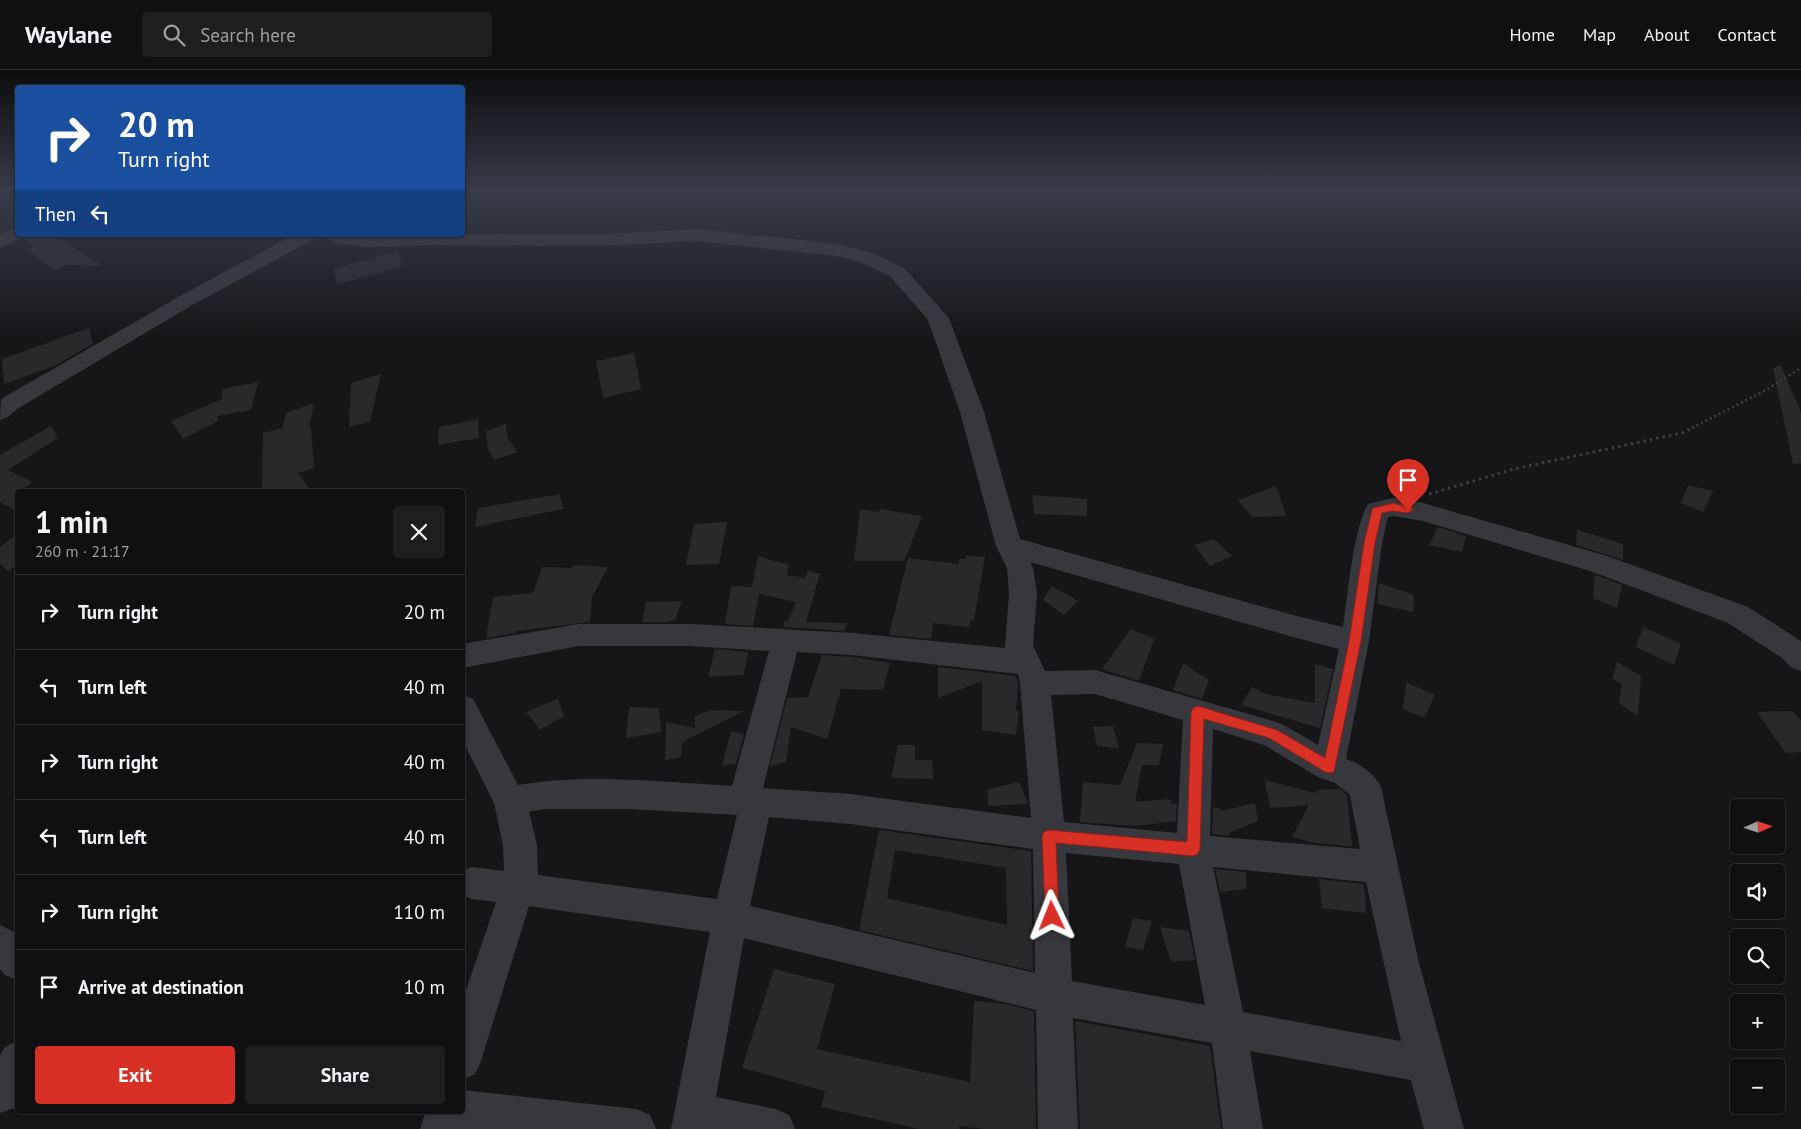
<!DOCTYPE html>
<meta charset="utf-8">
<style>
body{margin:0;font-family:"PT Sans",sans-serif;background:#1e1e20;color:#f1f3f6;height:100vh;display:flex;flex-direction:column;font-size:19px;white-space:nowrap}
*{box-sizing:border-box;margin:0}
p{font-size:16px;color:#9c9d9f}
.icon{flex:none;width:28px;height:28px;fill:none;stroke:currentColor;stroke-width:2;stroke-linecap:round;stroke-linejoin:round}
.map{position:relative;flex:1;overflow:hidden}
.side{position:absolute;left:15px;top:419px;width:450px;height:625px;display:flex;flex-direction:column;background:#101012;border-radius:5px;box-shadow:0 1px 4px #0004,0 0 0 1px #303032}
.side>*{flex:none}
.hud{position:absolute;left:15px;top:15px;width:450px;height:152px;border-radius:5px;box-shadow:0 1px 4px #0004,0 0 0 1px #303032;background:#1a4fa0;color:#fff;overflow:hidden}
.needle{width:32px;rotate:87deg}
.fabs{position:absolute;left:1730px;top:729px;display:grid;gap:10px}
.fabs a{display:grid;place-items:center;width:55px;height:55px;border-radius:5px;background:#101012;box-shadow:0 1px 4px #0004,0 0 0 1px #303032;font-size:25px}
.pin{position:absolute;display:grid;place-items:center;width:42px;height:42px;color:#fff;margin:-51px -21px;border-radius:50% 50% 50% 0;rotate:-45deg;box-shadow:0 0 5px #0007}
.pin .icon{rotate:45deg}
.me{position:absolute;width:55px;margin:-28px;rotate:358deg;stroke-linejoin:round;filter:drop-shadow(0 0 4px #0008)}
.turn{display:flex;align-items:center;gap:18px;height:105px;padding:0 20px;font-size:22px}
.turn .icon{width:65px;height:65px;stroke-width:2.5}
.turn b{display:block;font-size:35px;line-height:42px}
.then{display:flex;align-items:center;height:48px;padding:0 20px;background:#0003;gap:10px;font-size:19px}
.round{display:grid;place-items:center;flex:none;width:52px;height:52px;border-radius:5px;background:#1e1e20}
.summary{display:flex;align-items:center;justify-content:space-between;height:85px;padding:0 20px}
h1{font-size:30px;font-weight:600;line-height:38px}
.cta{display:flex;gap:10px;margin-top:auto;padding:10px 20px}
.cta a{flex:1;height:58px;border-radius:5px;background:#d93025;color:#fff;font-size:20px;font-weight:600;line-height:58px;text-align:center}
.cta a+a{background:#1e1e20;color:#f1f3f6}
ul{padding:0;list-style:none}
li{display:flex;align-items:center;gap:15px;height:75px;padding:0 20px;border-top:1px solid #303032}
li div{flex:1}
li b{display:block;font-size:19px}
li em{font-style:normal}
header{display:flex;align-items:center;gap:30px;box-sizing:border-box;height:70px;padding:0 25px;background:#101012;border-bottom:1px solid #303032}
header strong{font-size:24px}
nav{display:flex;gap:28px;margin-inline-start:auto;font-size:18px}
.search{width:350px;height:45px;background:#1e1e20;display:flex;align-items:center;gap:12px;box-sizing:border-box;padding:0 18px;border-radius:5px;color:#9c9d9f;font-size:19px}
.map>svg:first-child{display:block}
</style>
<header>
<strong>Waylane</strong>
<div class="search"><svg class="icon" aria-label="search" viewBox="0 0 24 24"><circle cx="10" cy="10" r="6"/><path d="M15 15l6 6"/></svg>Search here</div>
<nav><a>Home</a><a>Map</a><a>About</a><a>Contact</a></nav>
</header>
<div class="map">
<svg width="1801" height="1059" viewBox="0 0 1801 1059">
<rect width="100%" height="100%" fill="#161618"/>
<g fill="#29292c" fill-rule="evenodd">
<path d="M28,165H53L103,196L65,195L55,201L28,180L35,177L24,169Z"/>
<path d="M398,181L402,196L337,215L333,199Z"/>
<path d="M89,258L93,274L52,297L4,314L2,289Z"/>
<path d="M634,283L641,319L603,328L596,291Z"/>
<path d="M1781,295L1801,343V393L1793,394L1773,298Z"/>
<path d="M381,304L370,352L349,357L351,313Z"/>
<path d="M258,312L251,340L217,346L218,351L183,369L171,351L222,329V319Z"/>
<path d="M314,333L309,358L311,357L314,398L298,403L311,421H262L263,363L283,358L286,343Z"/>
<path d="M478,349L479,368L438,375L439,357Z"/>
<path d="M506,354L507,367L518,382L494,390L488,379L486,361Z"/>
<path d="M51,356L58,368L8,400L32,412L21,421H18V442L0,432V385Z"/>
<path d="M1688,415L1713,421L1703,442L1681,433Z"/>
<path d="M1276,416L1286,446L1252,447L1238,430Z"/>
<path d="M560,424L563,439L475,457L478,438Z"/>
<path d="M1032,425L1087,429V446L1034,444Z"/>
<path d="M860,439L879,442L880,439L922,446L904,491H854Z"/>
<path d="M727,452L719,494L686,495L694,454Z"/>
<path d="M1438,457L1466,466L1462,482L1429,475Z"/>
<path d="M1577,460L1623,474V490L1576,475Z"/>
<path d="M18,463V494L8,501L0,494V477Z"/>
<path d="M1214,469L1232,486L1210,496L1194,475Z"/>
<path d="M758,486L789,495L787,505L805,508L808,500L820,504L806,552L847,553L844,561L784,557V551H788L796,532L759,524L753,556L725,554L731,516L752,517Z"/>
<path d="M966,486L985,487L974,550H971L969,557L933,553L931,569L889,565L908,488L959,494V489H966Z"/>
<path d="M573,495L608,497L592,527L590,552L516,561V563L486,568L493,527L533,523L542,497L572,498Z"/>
<path d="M1595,505L1622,515L1617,538L1593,528Z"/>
<path d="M1379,513L1414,525L1413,542L1377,534Z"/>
<path d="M1052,516L1078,531L1064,545L1043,530Z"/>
<path d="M682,531L675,550L667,552H642L646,532Z"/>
<path d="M1643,557L1681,574L1674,595L1636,577Z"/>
<path d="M1131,559L1154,569L1139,611L1102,599Z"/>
<path d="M715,579L748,582L744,605L708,607Z"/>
<path d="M822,585L852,587L890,593L883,620L841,619L827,669L791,657L786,692L770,696L787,628L808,627Z"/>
<path d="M1617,592L1641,606L1638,646L1619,633L1622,614L1612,609Z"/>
<path d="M1183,593L1209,610L1202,629L1173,620Z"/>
<path d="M1315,594L1333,599L1320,658L1241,635L1252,617L1265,624L1315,633Z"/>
<path d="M938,597L1016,606L1018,615L1016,641H1019L1016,665L982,660V611L938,628Z"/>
<path d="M1406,612L1435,625L1424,648L1403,639Z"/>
<path d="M558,629L564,646L540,660L526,642Z"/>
<path d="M629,637L659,638L661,662L626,668Z"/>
<path d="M710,640L744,641L682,672L681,687L665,690L666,652L695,658V646Z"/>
<path d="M1793,641L1801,651V682L1786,683L1757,642Z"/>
<path d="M1113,656L1119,678L1097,676L1093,657Z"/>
<path d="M731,661L744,664L736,694L722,696Z"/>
<path d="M1137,673L1163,674L1159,695H1142L1135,732L1170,729L1171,734H1177L1176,751L1136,756L1080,752L1083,712L1120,715Z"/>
<path d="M898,675H915V690H932L933,709L891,708Z"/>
<path d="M1265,710L1315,723L1317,720L1339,719L1347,725L1352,776L1315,773L1292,767L1309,735L1270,738Z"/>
<path d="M1019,712L1028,734L988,736V719Z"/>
<path d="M1255,733L1258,751L1229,763L1230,766L1212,764L1213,738H1220V741Z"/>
<path d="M879,760L1031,781L1033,901L859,860ZM895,780L1006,798L1007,855L887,828Z"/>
<path d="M1215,799L1246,802L1247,819L1220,822Z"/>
<path d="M1319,809L1364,814L1366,843L1322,838Z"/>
<path d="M1133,848L1152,851L1143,880L1125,877Z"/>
<path d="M1160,857L1189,861L1195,890L1171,892Z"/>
<path d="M774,899L835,914L817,979L970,1012L974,931L1006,934L1034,941L1036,1059H986L959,1056V1059H919L821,1037L825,1021L742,998Z"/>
<path d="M1075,951L1210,976L1221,1059H1080Z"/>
</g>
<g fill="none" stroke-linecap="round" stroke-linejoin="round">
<path stroke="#3d3f44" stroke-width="2.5" stroke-dasharray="2 3" stroke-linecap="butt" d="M1692,358L1766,320L1801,298"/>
<path stroke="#3d3f44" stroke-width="3" stroke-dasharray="2.5 4" stroke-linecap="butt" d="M1429,424L1514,399L1682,363L1694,357"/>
<g fill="#37383d" fill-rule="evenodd">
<path d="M18,157V165H26L25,167L0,178V164Z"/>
<path d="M696,159L838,174L875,184L905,199L949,248L984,342L1020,469L1293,545L1343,557C1348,524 1353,460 1368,434L1393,428L1423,433L1607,486L1748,537L1801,571V601L1791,597L1782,588L1728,553L1590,501L1423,451L1393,446L1388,447L1382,473L1369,571L1346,689C1361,694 1374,703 1381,717L1418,889L1464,1059H1424L1411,1010L1250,981L1263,1059H1223L1212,973L1073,948L1078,1059H1038L1036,940L744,868L716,1027L775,1039L789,1045L795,1059H671L710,862L529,836L481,991L475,1004L462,1010V932L496,832L472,829L462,825V801L472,797L504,801L503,775L494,733L462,669V625L473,629L518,715C587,703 663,712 732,716L769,581L690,576H579L462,598V574L579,554H690L852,563L1005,578L1009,523L1007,498L996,476L960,342L928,250L891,207L861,192L837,186L696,171L604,176L441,175L366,177L337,173L326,169L323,165L604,164ZM1030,492L1293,567L1339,579L1318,675L1284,655L1273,651L1095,600L1045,601L1033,576L1037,523L1033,498ZM797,582L852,585L1018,604L1020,613L1031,748L850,724L763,718ZM1095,624L1183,650L1177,763L1064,752L1051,625ZM1213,659L1264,675L1318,707L1335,713L1350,725L1360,779L1210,766ZM544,739H629L737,745L717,829L538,805L537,775L529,742ZM769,747L850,754L1033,779L1035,903L750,836ZM1066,783L1179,794L1205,935L1072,911ZM1213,797L1366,812L1401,971L1243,942Z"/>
<path d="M293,165H317L314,169L194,234L17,339L8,347L0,350L1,329L180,226Z"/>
<path d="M0,855L12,861L18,866V910L5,905L0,899Z"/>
<path d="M18,971V1030L14,1038L0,1043V985L5,977Z"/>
<path d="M462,1020L636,1039L650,1045L656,1059H420L426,1041H462Z"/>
</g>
</g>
<linearGradient id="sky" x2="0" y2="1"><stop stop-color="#0c0c0d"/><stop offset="0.45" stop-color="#363c48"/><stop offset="1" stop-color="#363c48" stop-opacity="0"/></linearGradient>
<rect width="1801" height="269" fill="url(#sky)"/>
<path fill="#d93025" stroke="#8d1f18" d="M1393,433L1412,437L1413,440L1408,443L1393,441L1382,443L1375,473L1361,571L1334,702L1329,703L1325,702L1269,668L1204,649L1200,779L1198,784L1193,786L1056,773L1059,846L1057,851L1052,853L1047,851L1045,846L1042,766L1044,762L1049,760L1187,772L1191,642L1193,638L1198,636L1277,660L1325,688L1349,571L1364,473L1372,440L1373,438Z"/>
</svg>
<div class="fabs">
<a><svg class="needle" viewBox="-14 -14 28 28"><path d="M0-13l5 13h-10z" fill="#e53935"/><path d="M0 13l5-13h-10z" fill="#9c9d9f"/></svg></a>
<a><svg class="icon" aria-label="sound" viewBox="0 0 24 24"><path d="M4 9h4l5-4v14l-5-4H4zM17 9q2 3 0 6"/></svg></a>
<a><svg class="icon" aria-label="search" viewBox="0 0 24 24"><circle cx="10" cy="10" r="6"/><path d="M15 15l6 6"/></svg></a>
<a>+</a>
<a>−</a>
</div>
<div class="pin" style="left:1408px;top:440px;background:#d93025"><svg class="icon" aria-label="arrive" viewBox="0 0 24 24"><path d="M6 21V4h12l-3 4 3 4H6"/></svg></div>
<svg class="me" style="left:1052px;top:846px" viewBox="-20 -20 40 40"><path d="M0-17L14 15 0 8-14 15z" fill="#d93025" stroke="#fff" stroke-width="4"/></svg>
<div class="hud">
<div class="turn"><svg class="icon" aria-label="right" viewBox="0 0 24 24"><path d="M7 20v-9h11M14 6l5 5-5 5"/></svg><div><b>20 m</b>Turn right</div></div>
<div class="then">Then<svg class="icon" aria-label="left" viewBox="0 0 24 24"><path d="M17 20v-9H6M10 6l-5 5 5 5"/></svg></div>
</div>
<section class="side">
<div class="summary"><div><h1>1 min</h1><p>260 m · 21:17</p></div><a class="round"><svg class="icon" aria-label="close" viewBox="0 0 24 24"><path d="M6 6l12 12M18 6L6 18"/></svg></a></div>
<ul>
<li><svg class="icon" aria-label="right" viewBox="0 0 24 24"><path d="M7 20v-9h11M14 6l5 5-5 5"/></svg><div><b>Turn right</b></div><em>20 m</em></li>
<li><svg class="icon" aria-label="left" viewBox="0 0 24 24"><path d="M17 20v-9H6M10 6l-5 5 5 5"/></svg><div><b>Turn left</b></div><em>40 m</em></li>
<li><svg class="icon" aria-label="right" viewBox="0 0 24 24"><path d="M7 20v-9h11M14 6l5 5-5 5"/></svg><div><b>Turn right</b></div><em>40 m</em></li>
<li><svg class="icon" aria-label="left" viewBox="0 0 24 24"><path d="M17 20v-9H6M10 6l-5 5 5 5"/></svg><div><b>Turn left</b></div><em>40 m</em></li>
<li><svg class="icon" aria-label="right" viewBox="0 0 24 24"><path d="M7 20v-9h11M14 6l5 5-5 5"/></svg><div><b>Turn right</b></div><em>110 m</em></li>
<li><svg class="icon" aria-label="arrive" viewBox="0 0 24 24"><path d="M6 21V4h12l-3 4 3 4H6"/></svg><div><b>Arrive at destination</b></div><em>10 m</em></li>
</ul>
<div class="cta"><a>Exit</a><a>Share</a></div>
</section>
</div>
